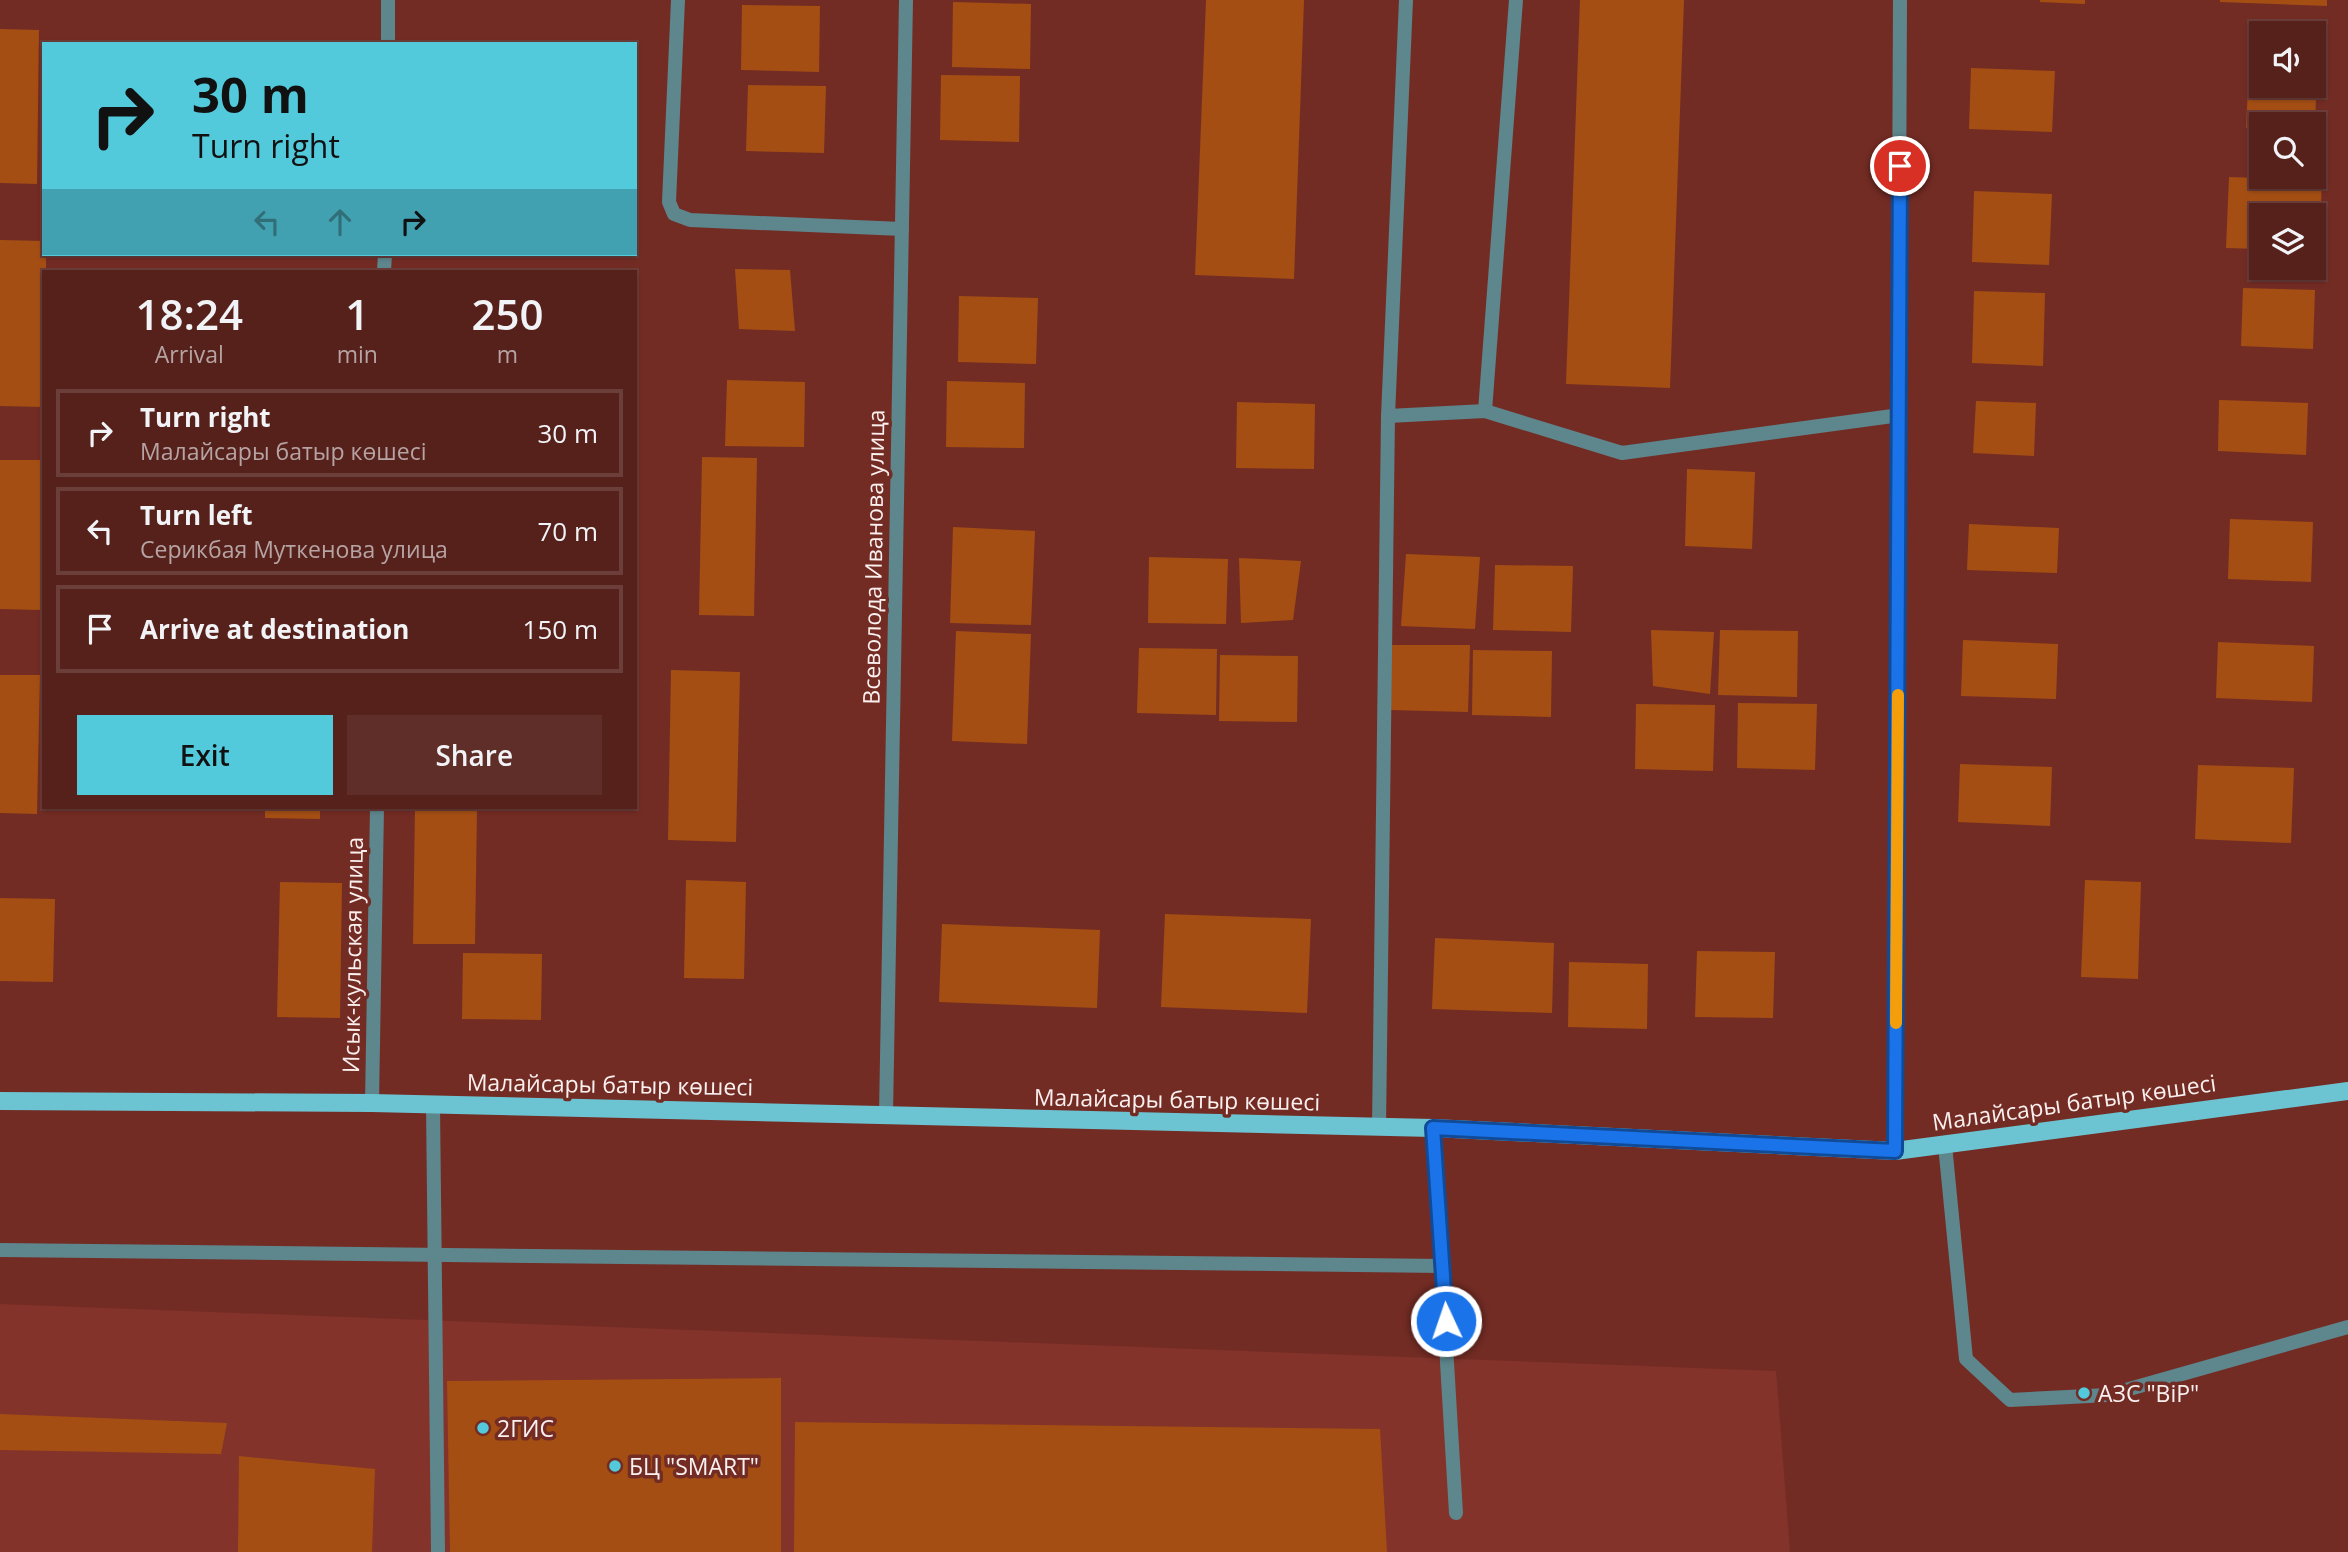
<!DOCTYPE html>
<meta charset="utf-8">
<style>
body{margin:0;font-family:"Open Sans",sans-serif;background:#5f2e28;color:#f1f3f6;height:100vh;display:flex;flex-direction:column;font-size:26px;white-space:nowrap}
*{box-sizing:border-box;margin:0}
p{font-size:23px;color:#b6a3a3}
.icon{flex:none;width:38px;height:38px;fill:none;stroke:currentColor;stroke-width:2;stroke-linecap:round;stroke-linejoin:round}
.map{position:relative;flex:1;overflow:hidden}
.details{position:absolute;left:42px;top:270px;width:595px;height:539px;display:flex;flex-direction:column;background:#56211b;border-radius:0px;box-shadow:0 2px 5px #0004,0 0 0 2px #6c3e3a}
.details>*{flex:none}
.guide{position:absolute;left:42px;top:42px;width:595px;height:214px;border-radius:0px;box-shadow:0 2px 5px #0004,0 0 0 2px #6c3e3a;background:#53cadc;color:#111;overflow:hidden}
.buttons{position:absolute;left:2249px;top:21px;display:grid;gap:14px}
.buttons a{display:grid;place-items:center;width:77px;height:77px;border-radius:0px;background:#56211b;box-shadow:0 2px 5px #0004,0 0 0 2px #6c3e3a;font-size:35px}
.pin{position:absolute;display:grid;place-items:center;width:60px;height:60px;color:#fff;margin:-30px;border:4px solid #fff;border-radius:50%;box-shadow:0 2px 7px #0007}
.me{position:absolute;width:77px;margin:-38px;rotate:357deg;stroke-linejoin:round;filter:drop-shadow(0 0 5px #0008)}
.turn{display:flex;align-items:center;gap:24px;height:147px;padding:0 35px;font-size:32px}
.turn .icon{width:91px;height:91px;stroke-width:2.5}
.turn b{display:block;font-size:49px;line-height:60px}
.lanes{display:flex;align-items:center;height:66px;padding:0 35px;background:#0003;justify-content:center;gap:35px;direction:ltr}
.lanes .off{opacity:.35}
.eta{display:flex;justify-content:space-evenly;align-items:center;height:119px;text-align:center}
.eta b{font-size:42px;font-weight:600;line-height:49px}
.button{display:flex;gap:14px;margin-top:auto;padding:14px 35px}
.button a{flex:1;height:80px;border-radius:0px;background:#53cadc;color:#111;font-size:28px;font-weight:600;line-height:80px;text-align:center}
.button a+a{background:#5f2e28;color:#f1f3f6}
ul{padding:0;list-style:none}
li{display:flex;align-items:center;gap:21px;height:88px;margin:0 14px 10px;padding:0 21px;border:4px solid #6c3e3a;border-radius:0px}
li div{flex:1}
li b{display:block;font-size:26px}
li em{font-style:normal}
.map>svg:first-child{display:block}
</style>
<div class="map">
<svg width="2348" height="1552" viewBox="0 0 2348 1552">
<rect width="100%" height="100%" fill="#732c24"/>
<path fill="#83332a" d="M0,1304L1776,1371L1790,1552H0Z"/>
<g fill="#a44e14">
<path d="M1206,0H1304L1294,279L1195,275Z"/>
<path d="M1580,0H1684L1670,388L1566,384Z"/>
<path d="M2040,0H2085V4L2040,2Z"/>
<path d="M2220,0H2327V6L2220,2Z"/>
<path d="M953,2L1031,4L1030,69L952,67Z"/>
<path d="M742,5L820,6L819,72L741,70Z"/>
<path d="M0,29L39,30L37,184L0,183Z"/>
<path d="M2249,66L2261,67V86H2314V69H2317L2315,124H2261V128H2246Z"/>
<path d="M1971,68L2055,71L2052,132L1969,129Z"/>
<path d="M941,75L1020,76L1019,142L940,140Z"/>
<path d="M748,85L826,86L824,153L746,151Z"/>
<path d="M2229,177L2322,180L2319,252L2314,251V215H2261V249L2226,248Z"/>
<path d="M1974,191L2052,194L2049,265L1972,262Z"/>
<path d="M0,240L44,241V254H46V271H44L43,407L0,406Z"/>
<path d="M735,269L790,270L795,331L739,329Z"/>
<path d="M2243,288L2315,290L2313,349L2241,346Z"/>
<path d="M1974,291L2045,293L2043,366L1972,363Z"/>
<path d="M959,296L1038,298L1036,364L958,362Z"/>
<path d="M727,380L805,382L804,447L725,446Z"/>
<path d="M947,381L1025,383L1024,448L946,447Z"/>
<path d="M2219,400L2308,403L2306,455L2218,451Z"/>
<path d="M1976,401L2036,403L2034,456L1973,453Z"/>
<path d="M1237,402L1315,404L1314,469L1236,468Z"/>
<path d="M702,457L757,458L754,616L699,615Z"/>
<path d="M0,460H43L40,610L0,609Z"/>
<path d="M1687,469L1755,472L1752,549L1685,546Z"/>
<path d="M2230,519L2313,522L2311,582L2228,579Z"/>
<path d="M1969,524L2059,528L2057,573L1967,570Z"/>
<path d="M953,527L1035,531L1031,625L950,623Z"/>
<path d="M1406,554L1480,557L1475,629L1401,626Z"/>
<path d="M1149,557L1228,559L1226,624L1148,623Z"/>
<path d="M1239,558L1301,561L1293,620L1241,623Z"/>
<path d="M1495,565L1573,566L1571,632L1493,630Z"/>
<path d="M1651,630L1714,632L1710,694L1653,686Z"/>
<path d="M1720,630L1798,631L1797,697L1718,695Z"/>
<path d="M956,631L1031,634L1027,744L952,741Z"/>
<path d="M1963,640L2058,644L2056,699L1961,696Z"/>
<path d="M2218,642L2314,646L2312,702L2216,698Z"/>
<path d="M1391,645H1470L1468,712L1390,710Z"/>
<path d="M1139,648L1217,649L1216,715L1137,713Z"/>
<path d="M1473,650L1552,651L1551,717L1472,715Z"/>
<path d="M1220,655L1298,656L1297,722L1219,721Z"/>
<path d="M671,670L740,672L736,842L668,840Z"/>
<path d="M0,675H40L37,814L0,813Z"/>
<path d="M1738,703L1817,704L1815,770L1737,768Z"/>
<path d="M1636,704L1715,705L1713,771L1635,769Z"/>
<path d="M1960,764L2052,767L2050,826L1958,822Z"/>
<path d="M2198,765L2294,768L2291,843L2195,839Z"/>
<path d="M265,807H320V819L265,818Z"/>
<path d="M415,807H477L475,944H413Z"/>
<path d="M686,880L746,882L744,979L684,978Z"/>
<path d="M2085,880L2141,882L2138,979L2081,977Z"/>
<path d="M280,882L342,883L340,1018L277,1017Z"/>
<path d="M0,898L55,899L53,982L0,981Z"/>
<path d="M1165,914L1311,919L1307,1013L1161,1007Z"/>
<path d="M942,924L1100,930L1097,1008L939,1002Z"/>
<path d="M1435,938L1554,943L1552,1013L1432,1009Z"/>
<path d="M1697,951L1775,952L1773,1018L1695,1017Z"/>
<path d="M463,953L542,954L541,1020L462,1019Z"/>
<path d="M1569,962L1648,964L1647,1029L1568,1027Z"/>
<path d="M781,1378V1552H450L447,1381Z"/>
<path d="M0,1414L227,1423L221,1454L0,1450Z"/>
<path d="M795,1422L1380,1429L1387,1552H794Z"/>
<path d="M239,1456L375,1469L372,1552H238Z"/>
</g>
<g fill="none" stroke-linecap="round" stroke-linejoin="round">
<g stroke="#5e868d" stroke-width="14">
<path d="M678,0L669,202L674,214L690,220L902,229"/>
<path d="M1485,411L1516,0"/>
<path d="M1388,416L1485,411L1622,453L1900,415"/>
<path d="M433,1105L438,1552"/>
<path d="M1379,1128L1388,416L1406,0"/>
<path d="M1433,1128L1456,1513"/>
<path d="M1945,1145L1966,1359L2010,1400L2108,1395L2348,1327"/>
<path d="M0,1250L1443,1266"/>
</g>
<g stroke="#5e868d" stroke-width="14">
<path d="M388,44V0"/>
<path d="M384,271L385,254"/>
<path d="M372,1103L377,807"/>
<path d="M886,1114L906,0"/>
<path d="M1895,1151L1900,0"/>
</g>
<path stroke="#6cc4d2" stroke-width="18" d="M0,1101L372,1103L1433,1128L1895,1151L2348,1091"/>
</g>
<g fill="none" stroke-linecap="round" stroke-linejoin="round">
<defs>
<path id="route" d="M1446,1321L1433,1128L1895,1151L1900,166"/>
</defs>
<use href="#route" stroke="#114b97" stroke-width="18"/>
<use href="#route" stroke="#1a73e8" stroke-width="12"/>
<path stroke="#f59e0b" stroke-width="12" d="M1896,1023L1898,695"/>
</g>
<g fill="#53cadc" stroke="#732c24" stroke-width="2.5">
<circle cx="2084" cy="1393" r="7"/>
<circle cx="483" cy="1428" r="7"/>
<circle cx="615" cy="1466" r="7"/>
</g>
<g text-anchor="middle" dominant-baseline="central" stroke-width="7" stroke-linejoin="round" paint-order="stroke">
<g font-size="23" fill="#faf0ef" stroke="#732c24">
<text transform="translate(873 557) rotate(-89)">Всеволода Иванова улица</text>
<text transform="translate(352 955) rotate(-89)">Исык-кульская улица</text>
<text transform="translate(610 1084) rotate(1)">Малайсары батыр көшесі</text>
<text transform="translate(1177 1099) rotate(1)">Малайсары батыр көшесі</text>
<text transform="translate(2074 1102) rotate(-8)">Малайсары батыр көшесі</text>
</g>
<g font-size="23" fill="#faf0ef" stroke="#732c24" text-anchor="start">
<text x="2098" y="1393">АЗС "BiP"</text>
<text x="497" y="1428">2ГИС</text>
<text x="629" y="1466">БЦ "SMART"</text>
</g>
</g>
</svg>
<div class="buttons">
<a><svg class="icon" aria-label="sound" viewBox="0 0 24 24"><path d="M4 9h4l5-4v14l-5-4H4zM17 9q2 3 0 6"/></svg></a>
<a><svg class="icon" aria-label="search" viewBox="0 0 24 24"><circle cx="10" cy="10" r="6"/><path d="M15 15l6 6"/></svg></a>
<a><svg class="icon" aria-label="layers" viewBox="0 0 24 24"><path d="M12 4l9 5-9 5-9-5zM3 14l9 5 9-5"/></svg></a>
</div>
<div class="pin" style="left:1900px;top:166px;background:#d93025"><svg class="icon" aria-label="arrive" viewBox="0 0 24 24"><path d="M6 21V4h12l-3 4 3 4H6"/></svg></div>
<svg class="me" style="left:1446px;top:1321px" viewBox="-20 -20 40 40"><circle r="17" fill="#1a73e8" stroke="#fff" stroke-width="3"/><path d="M0-11L8 9 0 5-8 9z" fill="#fff"/></svg>
<div class="guide">
<div class="turn"><svg class="icon" aria-label="right" viewBox="0 0 24 24"><path d="M7 20v-9h11M14 6l5 5-5 5"/></svg><div><b>30 m</b>Turn right</div></div>
<div class="lanes"><svg class="icon off" aria-label="left" viewBox="0 0 24 24"><path d="M17 20v-9H6M10 6l-5 5 5 5"/></svg><svg class="icon off" aria-label="ahead" viewBox="0 0 24 24"><path d="M12 20V5M6 11l6-6 6 6"/></svg><svg class="icon" aria-label="right" viewBox="0 0 24 24"><path d="M7 20v-9h11M14 6l5 5-5 5"/></svg></div>
</div>
<section class="details">
<div class="eta">
<div><b>18:24</b><p>Arrival</p></div>
<div><b>1</b><p>min</p></div>
<div><b>250</b><p>m</p></div>
</div>
<ul>
<li><svg class="icon" aria-label="right" viewBox="0 0 24 24"><path d="M7 20v-9h11M14 6l5 5-5 5"/></svg><div><b>Turn right</b><p>Малайсары батыр көшесі</p></div><em>30 m</em></li>
<li><svg class="icon" aria-label="left" viewBox="0 0 24 24"><path d="M17 20v-9H6M10 6l-5 5 5 5"/></svg><div><b>Turn left</b><p>Серикбая Муткенова улица</p></div><em>70 m</em></li>
<li><svg class="icon" aria-label="arrive" viewBox="0 0 24 24"><path d="M6 21V4h12l-3 4 3 4H6"/></svg><div><b>Arrive at destination</b></div><em>150 m</em></li>
</ul>
<div class="button"><a>Exit</a><a>Share</a></div>
</section>
</div>
